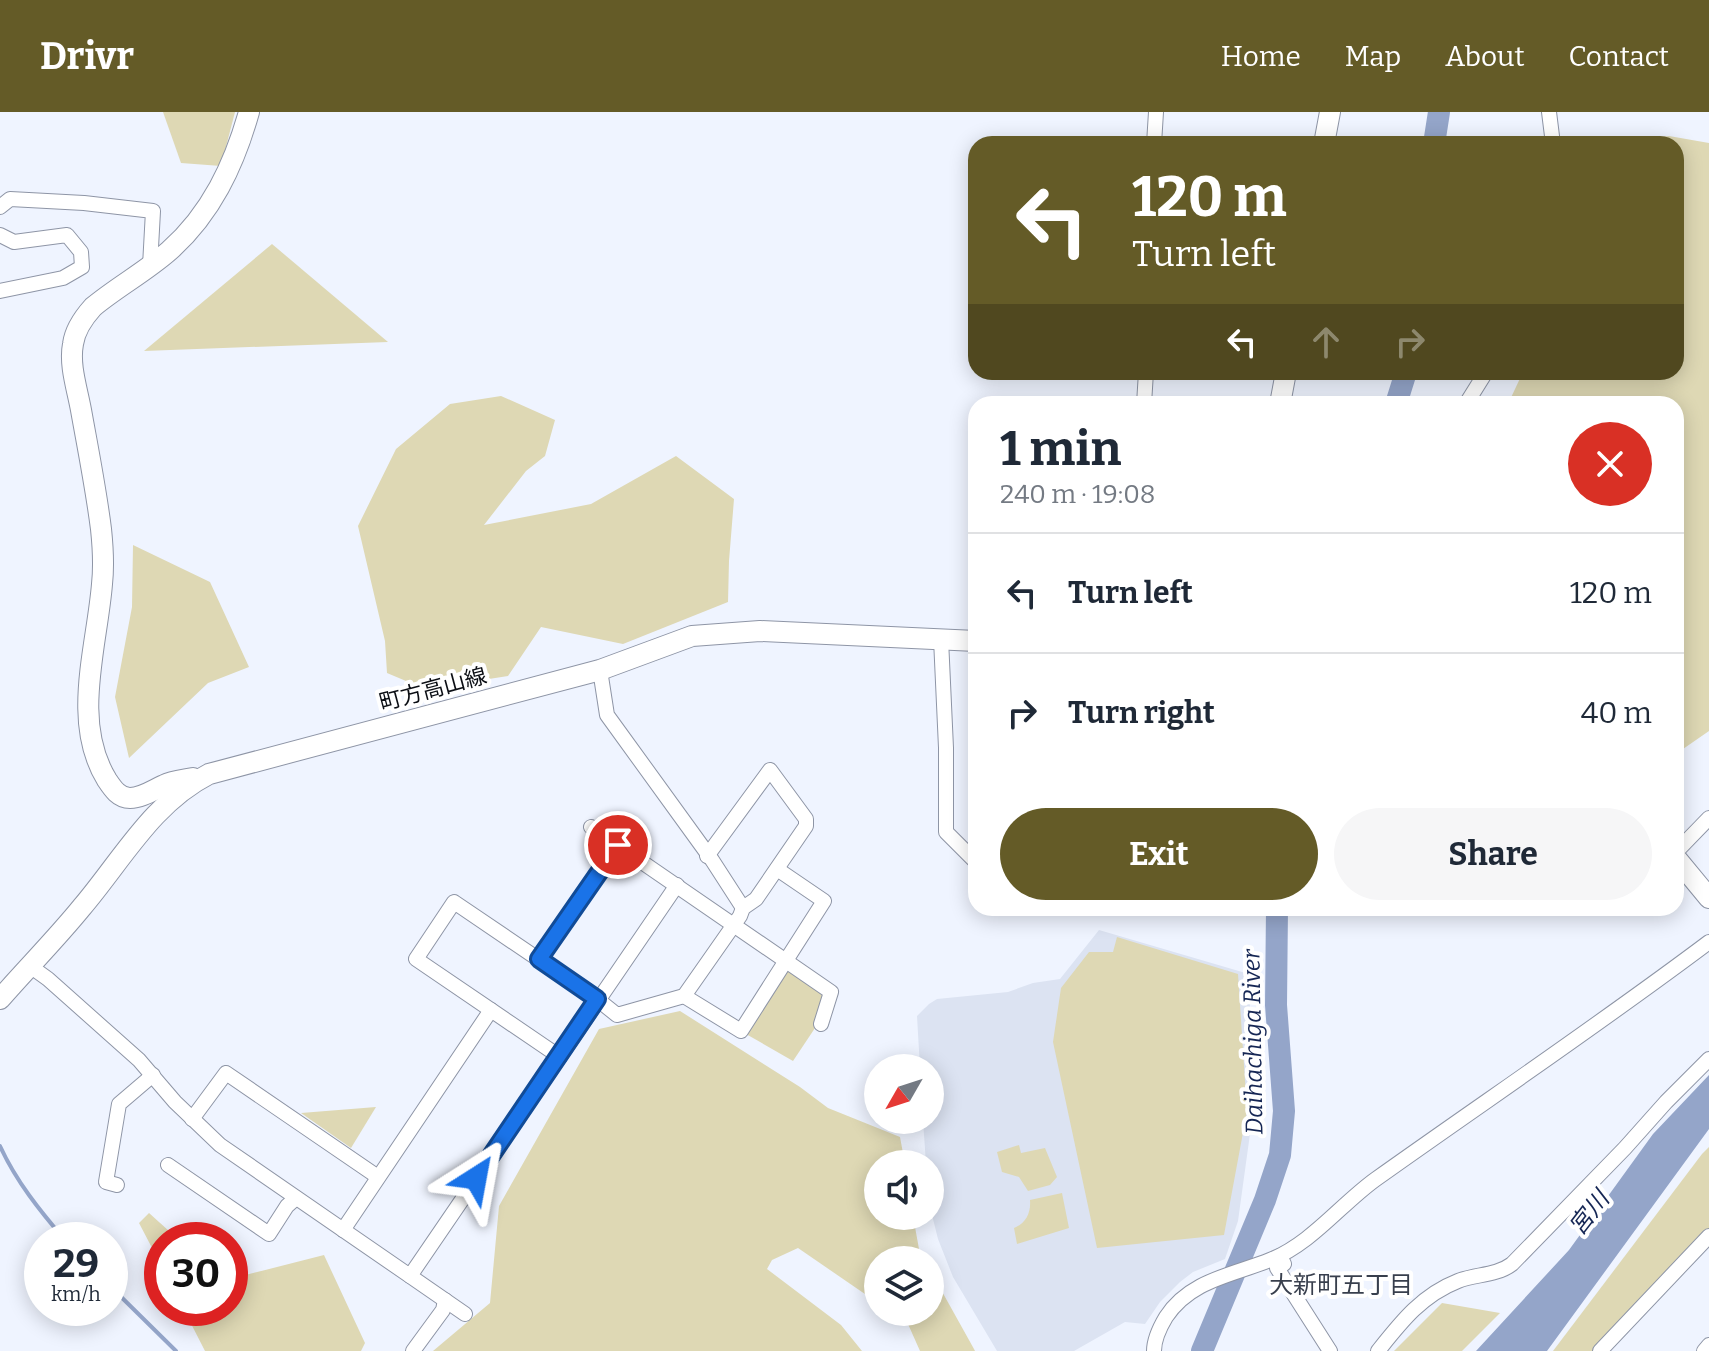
<!DOCTYPE html>
<meta charset="utf-8">
<style>
body{margin:0;font-family:Bitter,"Noto Sans JP",serif;background:#f6f6f7;color:#1f2937;height:100vh;display:flex;flex-direction:column;font-size:30px;white-space:nowrap}
*{box-sizing:border-box;margin:0}
p{font-size:26px;color:#747a83}
.icon{flex:none;width:44px;height:44px;fill:none;stroke:currentColor;stroke-width:2;stroke-linecap:round;stroke-linejoin:round}
.map{position:relative;flex:1;overflow:hidden}
.panel{position:absolute;left:968px;top:284px;width:716px;height:520px;display:flex;flex-direction:column;background:#fff;border-radius:24px;box-shadow:0 4px 20px #0003}
.panel>*{flex:none}
.hud{position:absolute;left:968px;top:24px;width:716px;height:244px;border-radius:24px;box-shadow:0 4px 20px #0003;background:#645b27;color:#fff;overflow:hidden}
.needle{width:52px;rotate:231deg}
.buttons{position:absolute;left:864px;top:942px;display:grid;gap:16px}
.buttons a{display:grid;place-items:center;width:80px;height:80px;border-radius:50%;background:#fff;box-shadow:0 4px 20px #0003;font-size:40px}
.speed{position:absolute;left:24px;top:1110px;display:flex;gap:16px;font-size:40px;font-weight:700;text-align:center}
.speed>*{display:grid;place-content:center;width:104px;height:104px;border-radius:50%;background:#fff;box-shadow:0 4px 20px #0003;line-height:1}
.speed small{font-size:20px;font-weight:400}
.speed .limit{border:12px solid #d22;background:#fff;color:#111}
.pin{position:absolute;display:grid;place-items:center;width:68px;height:68px;color:#fff;margin:-34px;border:4px solid #fff;border-radius:50%;box-shadow:0 2px 8px #0007}
.me{position:absolute;width:88px;margin:-44px;rotate:34deg;stroke-linejoin:round;filter:drop-shadow(0 0 6px #0008)}
.turn{display:flex;align-items:center;gap:28px;height:168px;padding:0 32px;font-size:36px}
.turn .icon{width:104px;height:104px;stroke-width:2.5}
.turn b{display:block;font-size:56px;line-height:68px}
.lanes{display:flex;align-items:center;height:76px;padding:0 32px;background:#0003;justify-content:center;gap:40px;direction:ltr}
.lanes .off{opacity:.35}
.round{display:grid;place-items:center;flex:none;width:84px;height:84px;border-radius:42px;background:#f6f6f7}
.headline{display:flex;align-items:center;justify-content:space-between;height:136px;padding:0 32px}
h1{font-size:48px;font-weight:700;line-height:60px}
.primary-button{display:flex;gap:16px;margin-top:auto;padding:16px 32px}
.primary-button a{flex:1;height:92px;border-radius:48px;background:#645b27;color:#fff;font-size:32px;font-weight:700;line-height:92px;text-align:center}
.primary-button a+a{background:#f6f6f7;color:#1f2937}
ul{padding:0;list-style:none}
li{display:flex;align-items:center;gap:24px;height:120px;padding:0 32px;border-top:2px solid #e0e1e3}
li div{flex:1}
li b{display:block;font-size:30px}
li em{font-style:normal}
header{display:flex;align-items:center;gap:48px;box-sizing:border-box;height:112px;padding:0 40px;background:#645b27;color:#fff}
header strong{font-size:38px}
nav{display:flex;gap:44px;margin-inline-start:auto;font-size:28px}
.map>svg:first-child{display:block}
</style>
<header>
<strong>Drivr</strong>
<nav><a>Home</a><a>Map</a><a>About</a><a>Contact</a></nav>
</header>
<div class="map">
<svg width="1709" height="1239" viewBox="0 0 1709 1239">
<rect width="100%" height="100%" fill="#eff4ff"/>
<path fill="#dce3f2" d="M1099,818L1249,862L1253,1000L1238,1109L1225,1147L1193,1160L1180,1170L1160,1190L1145,1212L1125,1210L1074,1239H997L953,1165L938,1127L930,1095V1052H926L923,1008H930V956H920L917,904L929,892L937,887L1008,880L1033,871L1060,867Z"/>
<g fill="#ded8b4">
<path d="M163,0H235L221,54L181,51Z"/>
<path d="M1669,24L1709,31V619L1683,637L1676,638V292H1508L1523,260H1676V32H1631L1632,27Z"/>
<path d="M272,132L388,230L144,239Z"/>
<path d="M501,284L555,308L545,344L526,359L484,413L591,392L676,344L734,387L729,449L728,490L623,532L541,515L508,564L425,577L387,561L385,529L358,414L396,337L450,292Z"/>
<path d="M133,433L210,470L249,555L208,571L129,646L115,585L132,495Z"/>
<path d="M1117,825L1238,862L1247,999L1224,1123L1097,1136L1053,930L1061,876L1089,840H1113Z"/>
<path d="M790,857L825,883L817,913L793,949L746,922L783,861Z"/>
<path d="M680,899L800,975L828,996L900,1025L905,1052H878V1104H913L919,1137L925,1148H878V1191L798,1136L772,1148L767,1157L841,1213L862,1239H433L490,1191L499,1094L599,917Z"/>
<path d="M376,995L351,1036L301,1001Z"/>
<path d="M1019,1033L1021,1041L1045,1036L1057,1065L1050,1073L1028,1079L1019,1065L1002,1060L997,1040Z"/>
<path d="M1709,1035V1119L1594,1239H1553L1702,1042Z"/>
<path d="M1062,1081L1069,1116L1017,1132L1014,1116C1026,1111 1031,1101 1030,1088Z"/>
<path d="M149,1101L179,1128H162V1155L139,1111Z"/>
<path d="M324,1143L365,1231L361,1239H205L183,1196H230V1167Z"/>
<path d="M930,1158L974,1237L975,1239H920L908,1212L890,1200H930Z"/>
<path d="M1442,1191L1500,1201L1462,1239H1394Z"/>
</g>
<path fill="#94a5c9" d="M1709,963V1017L1547,1239H1476L1569,1138L1653,1022Z"/>
<g fill="none" stroke-linecap="round" stroke-linejoin="round">
<g stroke="#94a5c9" stroke-width="4">
<path d="M0,1034C16,1069 40,1099 65,1128"/>
<path d="M110,1174L176,1239"/>
</g>
<g stroke="#94a5c9" stroke-width="22">
<path d="M1434,32L1439,0"/>
<path d="M1396,292L1406,260"/>
<path d="M1202,1239L1265,1088L1280,1043L1284,999L1276,893L1277,796"/>
</g>
<defs>
<g id="street">
<path d="M1549,0L1553,32"/>
<path d="M1154,32L1156,0"/>
<path d="M0,95L10,87L84,91L153,99L150,154"/>
<path d="M0,123L14,130L67,123L81,140L82,155L63,166L0,179"/>
<path d="M1144,292L1146,260"/>
<path d="M1466,292L1486,260"/>
<path d="M941,527L946,636V720L976,750"/>
<path d="M600,558L607,603L712,748L743,796"/>
<path d="M591,715L831,880L821,912"/>
<path d="M1676,740L1709,706"/>
<path d="M539,847L618,733"/>
<path d="M30,854L48,867L139,948L175,990L220,1033L410,1164L677,773"/>
<path d="M684,884L741,919L824,789L777,757"/>
<path d="M560,945L416,847L454,790L597,887L617,903L684,884L740,804L743,796L756,787L806,714V707L770,658L707,744"/>
<path d="M192,1007L226,961L378,1065"/>
<path d="M168,1053L269,1122L287,1094L296,1086"/>
<path d="M117,1073L106,1070L119,992L153,963"/>
<path d="M343,1118L491,898"/>
<path d="M1280,1144L1284,1152L1277,1156L1330,1239"/>
<path d="M410,1164L465,1202"/>
<path d="M413,1239L443,1198L445,1188"/>
<path d="M1154,1239C1154,1227 1160,1215 1166,1205C1190,1168 1233,1163 1270,1148C1311,1132 1341,1092 1376,1067C1487,988 1600,912 1709,830"/>
<path d="M1378,1239C1401,1210 1422,1183 1458,1169C1475,1162 1496,1164 1512,1152L1625,1036L1666,990L1709,947"/>
<path d="M1600,1239L1709,1124"/>
<path d="M1704,1239L1709,1233"/>
</g>
<g id="secondary">
<path d="M1324,32L1330,0"/>
<path d="M1280,292L1286,260"/>
<path d="M193,666C183,668 172,669 164,673C153,678 142,686 130,686C119,686 113,677 107,668C71,610 97,535 102,472C104,454 103,436 101,417C96,377 88,337 81,298C77,276 69,253 73,232C75,217 84,205 93,195C117,175 145,160 169,139C211,102 234,53 249,0"/>
<path d="M1676,746L1709,786"/>
<path d="M0,887C27,856 56,827 82,795C122,748 152,691 209,662L600,558L692,524L760,519L976,529"/>
</g>
</defs>
<use href="#street" stroke="#8e95a6" stroke-width="16"/>
<use href="#secondary" stroke="#8e95a6" stroke-width="22"/>
<use href="#street" stroke="#fff" stroke-width="14"/>
<use href="#secondary" stroke="#fff" stroke-width="20"/>
</g>
<g fill="none" stroke-linecap="round" stroke-linejoin="round">
<defs>
<path id="route" d="M476,1066L597,887L539,847L618,733"/>
</defs>
<use href="#route" stroke="#114b97" stroke-width="20"/>
<use href="#route" stroke="#1a73e8" stroke-width="14"/>
</g>
<g text-anchor="middle" dominant-baseline="central" stroke-width="8" stroke-linejoin="round" paint-order="stroke">
<g font-size="22" fill="#0b0e14" stroke="#fff">
<text transform="translate(433 577) rotate(-15)">町方高山線</text>
</g>
<g font-size="24" font-style="italic" fill="#152654" stroke="#fff">
<text transform="translate(1253 930) rotate(-91)">Daihachiga River</text>
<text transform="translate(1589 1101) rotate(-52)">宮川</text>
</g>
<g font-size="24" fill="#383f4d" stroke="#fff">
<text x="1341" y="1173">大新町五丁目</text>
</g>
</g>
</svg>
<div class="buttons">
<a><svg class="needle" viewBox="-14 -14 28 28"><path d="M0-13l5 13h-10z" fill="#e53935"/><path d="M0 13l5-13h-10z" fill="#747a83"/></svg></a>
<a><svg class="icon" aria-label="sound" viewBox="0 0 24 24"><path d="M4 9h4l5-4v14l-5-4H4zM17 9q2 3 0 6"/></svg></a>
<a><svg class="icon" aria-label="layers" viewBox="0 0 24 24"><path d="M12 4l9 5-9 5-9-5zM3 14l9 5 9-5"/></svg></a>
</div>
<div class="speed"><div>29<small>km/h</small></div><div class="limit">30</div></div>
<div class="pin" style="left:618px;top:733px;background:#d93025"><svg class="icon" aria-label="arrive" viewBox="0 0 24 24"><path d="M6 21V4h12l-3 4 3 4H6"/></svg></div>
<svg class="me" style="left:476px;top:1066px" viewBox="-20 -20 40 40"><path d="M0-17L14 15 0 8-14 15z" fill="#1a73e8" stroke="#fff" stroke-width="4"/></svg>
<div class="hud">
<div class="turn"><svg class="icon" aria-label="left" viewBox="0 0 24 24"><path d="M17 20v-9H6M10 6l-5 5 5 5"/></svg><div><b>120 m</b>Turn left</div></div>
<div class="lanes"><svg class="icon" aria-label="left" viewBox="0 0 24 24"><path d="M17 20v-9H6M10 6l-5 5 5 5"/></svg><svg class="icon off" aria-label="ahead" viewBox="0 0 24 24"><path d="M12 20V5M6 11l6-6 6 6"/></svg><svg class="icon off" aria-label="right" viewBox="0 0 24 24"><path d="M7 20v-9h11M14 6l5 5-5 5"/></svg></div>
</div>
<section class="panel">
<div class="headline"><div><h1>1 min</h1><p>240 m · 19:08</p></div><a class="round" style="background:#d93025;color:#fff"><svg class="icon" aria-label="close" viewBox="0 0 24 24"><path d="M6 6l12 12M18 6L6 18"/></svg></a></div>
<ul>
<li><svg class="icon" aria-label="left" viewBox="0 0 24 24"><path d="M17 20v-9H6M10 6l-5 5 5 5"/></svg><div><b>Turn left</b></div><em>120 m</em></li>
<li><svg class="icon" aria-label="right" viewBox="0 0 24 24"><path d="M7 20v-9h11M14 6l5 5-5 5"/></svg><div><b>Turn right</b></div><em>40 m</em></li>
</ul>
<div class="primary-button"><a>Exit</a><a>Share</a></div>
</section>
</div>
